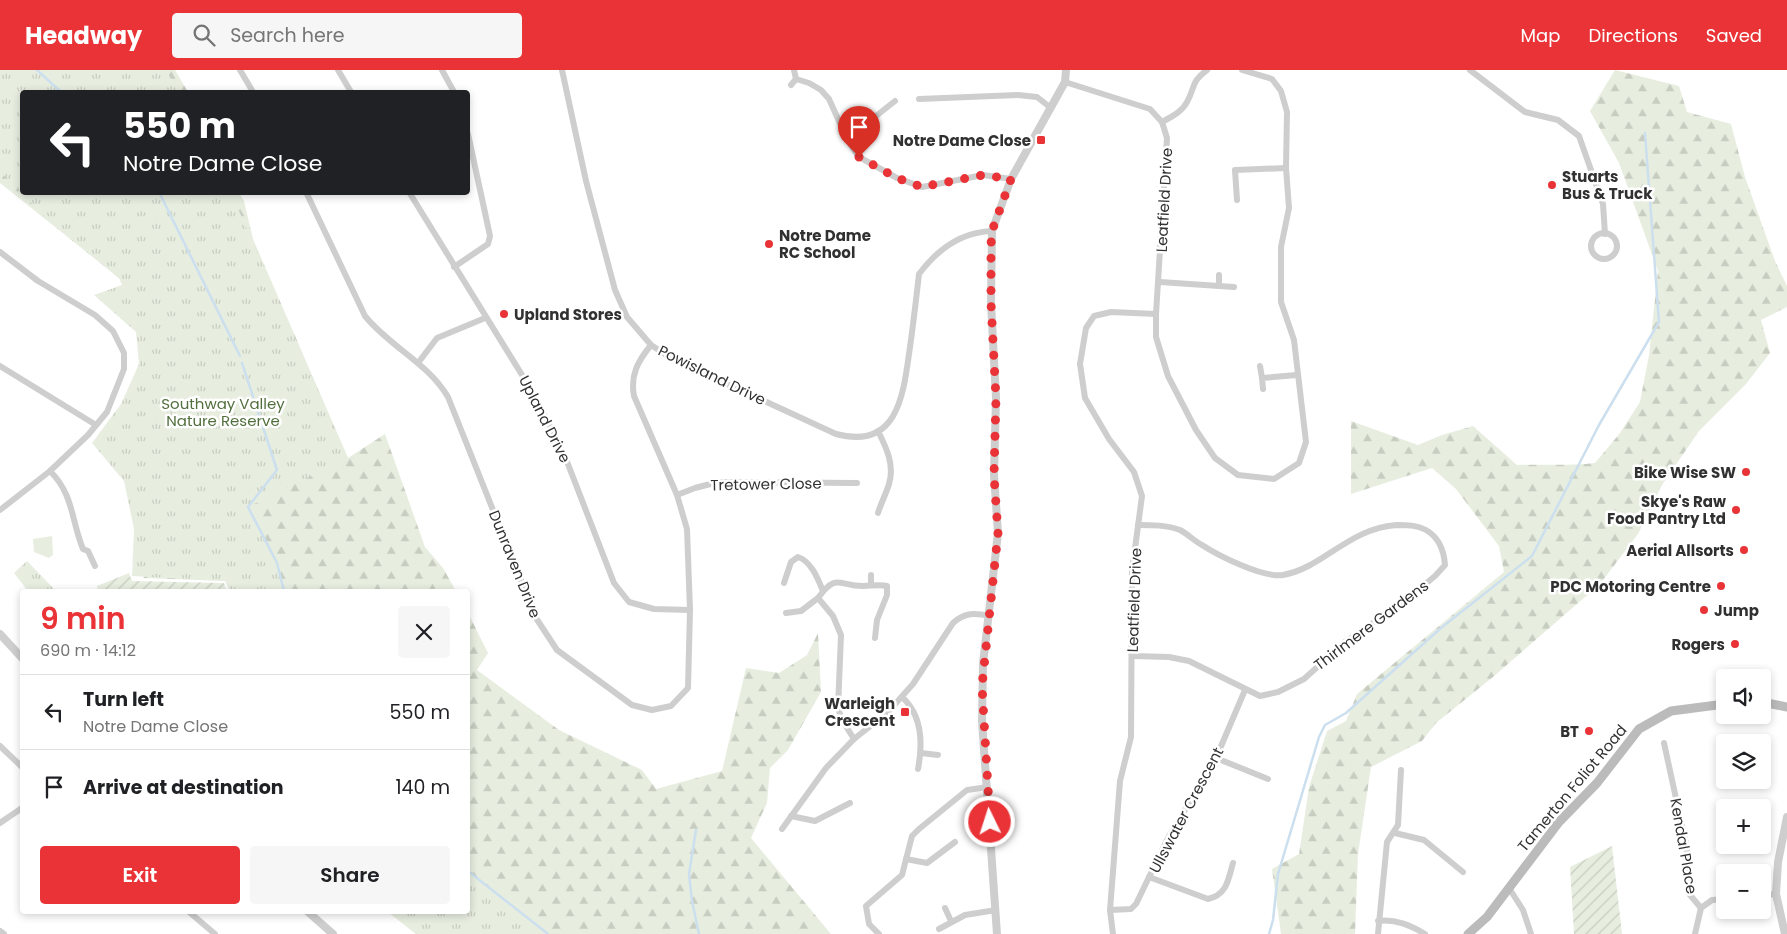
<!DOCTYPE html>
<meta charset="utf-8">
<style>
body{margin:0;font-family:Poppins,sans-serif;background:#f6f6f6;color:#202124;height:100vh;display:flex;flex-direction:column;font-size:19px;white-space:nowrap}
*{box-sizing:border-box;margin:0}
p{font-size:16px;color:#757577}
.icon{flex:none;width:28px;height:28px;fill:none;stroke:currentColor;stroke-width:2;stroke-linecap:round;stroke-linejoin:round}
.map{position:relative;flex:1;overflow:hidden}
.details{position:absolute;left:20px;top:519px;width:450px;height:325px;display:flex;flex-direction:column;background:#fff;border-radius:5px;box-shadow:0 2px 8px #0003}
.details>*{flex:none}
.banner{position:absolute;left:20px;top:20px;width:450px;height:105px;border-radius:5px;box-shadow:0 2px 8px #0003;background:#202124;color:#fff;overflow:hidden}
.tools{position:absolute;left:1716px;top:599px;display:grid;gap:10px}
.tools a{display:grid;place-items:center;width:55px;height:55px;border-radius:5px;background:#fff;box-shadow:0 2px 8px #0003;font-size:25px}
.pin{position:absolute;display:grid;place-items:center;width:42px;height:42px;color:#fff;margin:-51px -21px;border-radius:50% 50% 50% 0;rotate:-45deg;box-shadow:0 0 5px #0007}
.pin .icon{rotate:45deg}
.me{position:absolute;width:55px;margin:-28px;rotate:356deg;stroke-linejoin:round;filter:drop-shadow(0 0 4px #0008)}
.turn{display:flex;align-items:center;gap:18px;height:105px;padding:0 20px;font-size:22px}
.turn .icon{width:65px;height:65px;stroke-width:2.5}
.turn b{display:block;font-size:35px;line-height:42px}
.round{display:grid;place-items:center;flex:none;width:52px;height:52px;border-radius:5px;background:#f6f6f6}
.summary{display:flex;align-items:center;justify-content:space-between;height:85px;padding:0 20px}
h1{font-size:30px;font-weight:600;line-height:38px;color:#e93336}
.cta{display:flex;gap:10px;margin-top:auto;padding:10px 20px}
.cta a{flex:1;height:58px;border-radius:5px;background:#e93336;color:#fff;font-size:20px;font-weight:600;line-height:58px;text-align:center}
.cta a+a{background:#f6f6f6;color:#202124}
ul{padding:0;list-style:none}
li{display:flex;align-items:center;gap:15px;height:75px;padding:0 20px;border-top:1px solid #e0e0e0}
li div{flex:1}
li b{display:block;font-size:19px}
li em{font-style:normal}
header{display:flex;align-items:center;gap:30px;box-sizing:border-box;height:70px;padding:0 25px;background:#e93336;color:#fff}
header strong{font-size:24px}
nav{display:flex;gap:28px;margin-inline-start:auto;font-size:18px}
.search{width:350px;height:45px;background:#f6f6f6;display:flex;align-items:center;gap:12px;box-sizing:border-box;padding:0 18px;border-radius:5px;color:#757577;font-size:19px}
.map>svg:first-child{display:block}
</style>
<header>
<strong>Headway</strong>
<div class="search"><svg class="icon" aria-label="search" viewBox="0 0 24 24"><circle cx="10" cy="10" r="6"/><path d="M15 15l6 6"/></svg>Search here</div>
<nav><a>Map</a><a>Directions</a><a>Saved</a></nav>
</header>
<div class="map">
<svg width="1787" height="864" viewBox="0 0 1787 864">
<defs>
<pattern id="forest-firs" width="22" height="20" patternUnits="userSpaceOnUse" patternTransform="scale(1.25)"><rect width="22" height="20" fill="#e7eee0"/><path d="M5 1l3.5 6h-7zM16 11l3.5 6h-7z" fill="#c7cdc1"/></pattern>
<pattern id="park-tufts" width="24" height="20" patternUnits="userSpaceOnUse" patternTransform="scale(1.25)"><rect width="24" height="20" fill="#e7eee0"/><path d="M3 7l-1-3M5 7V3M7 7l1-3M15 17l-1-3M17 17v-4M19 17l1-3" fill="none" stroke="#c7cdc1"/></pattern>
<pattern id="garden-furrows" width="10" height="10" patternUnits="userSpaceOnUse" patternTransform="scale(1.25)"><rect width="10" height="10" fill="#e7eee0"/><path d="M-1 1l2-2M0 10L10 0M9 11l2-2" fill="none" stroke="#c7cdc1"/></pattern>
</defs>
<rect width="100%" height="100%" fill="#fff"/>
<path fill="#e7eee0" d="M52,466L53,485L49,488L34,482L33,469Z"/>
<g fill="url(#forest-firs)">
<path d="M0,0H175L188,22H22V122L239,123L244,131L253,169L348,388L385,364L425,477L443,498L456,521H230L225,511L143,508L182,473L247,358L119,208L0,113Z"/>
<path d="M1615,0L1679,16L1687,42L1731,54L1745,107L1775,191L1787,216V237L1761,250L1770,283L1746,314L1699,361L1662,415L1638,464L1600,514L1493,607L1436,653L1422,671L1371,697L1358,784L1355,864H1281L1272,799L1299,784L1309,717L1327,661L1346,651L1357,624L1504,502L1499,476L1456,419L1432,398L1351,424V351L1418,375L1442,365L1473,356L1517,395C1543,394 1569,396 1595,393L1620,363L1640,332L1649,285L1658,201L1619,93L1590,41Z"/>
<path d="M468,543L488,583L477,600L559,660L642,700L656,719L722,701L746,598L779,603L807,585L818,563L821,622L788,680L770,698L767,733L751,768L831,864H416L387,841H468Z"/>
</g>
<g fill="url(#park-tufts)">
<path d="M0,0H166L178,22H22V122L231,123L348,388L248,437L277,493L284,521H230L225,511L132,506L134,459L124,411L92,373L121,334L139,294L136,262L94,225L122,215L119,208L50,152L0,101Z"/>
<path d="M27,491L56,521H28L14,503Z"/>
<path d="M468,801L548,864H416L387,841H468Z"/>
</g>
<g fill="url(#garden-furrows)">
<path d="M129,503L132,511L224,513L227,521H98L97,516Z"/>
<path d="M1612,776L1622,864H1574L1570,797Z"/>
</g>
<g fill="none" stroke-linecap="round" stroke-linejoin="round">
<g stroke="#ccdfee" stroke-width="2.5">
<path d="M37,0L61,22"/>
<path d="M159,122L240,286"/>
<path d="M242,293L259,345"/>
<path d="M260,348L277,400L248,437L277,493L284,521"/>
<path d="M696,760L689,804L692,831L699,864"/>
<path d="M468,801L548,864"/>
<path d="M1269,864L1273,850L1278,804L1319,667L1325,655L1346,643L1441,558L1532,486L1599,355L1659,252L1645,63"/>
</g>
<g stroke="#cecece" stroke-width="6">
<path d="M240,0L253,22"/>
<path d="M338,0L351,22"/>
<path d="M442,0L454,22"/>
<path d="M562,0L586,111L615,220L627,247L651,275L671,288L836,364C896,380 903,328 909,284C913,257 916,230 919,204C937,180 961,162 992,161"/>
<path d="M1470,0L1525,42L1558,50L1579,66L1603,134L1605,164"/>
<path d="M796,9L809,13L821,20L829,29L847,69L859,87L897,108L922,117L983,105L1011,109"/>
<path d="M1065,12L1150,39L1162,52L1167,68L1156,244V267L1168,306L1196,360L1215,388L1238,405L1274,409L1299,393L1306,372L1294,270L1281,232V177L1289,138L1286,98L1287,42L1281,21L1272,9L1242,0"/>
<path d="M791,15L796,9L794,0"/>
<path d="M919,29L1018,25L1037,27L1051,38"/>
<path d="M1162,52C1171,47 1182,42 1187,32C1196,16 1190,13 1207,0"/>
<path d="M847,69L895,31"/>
<path d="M306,122L365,246C390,277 427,292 448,327L536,548L557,580L632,635L652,640L671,636L688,618L690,540L687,459L677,425L634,326C630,305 638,291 651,275"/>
<path d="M409,122L535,326L566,389L614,513L629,532L654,539L690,540"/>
<path d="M1237,130L1235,100L1286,98"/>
<circle cx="1604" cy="176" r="13"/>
<path d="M0,182L38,211L95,245L113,261L124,283V299L107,342L88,365L50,401L0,440"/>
<path d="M454,197L488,174L490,166L468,64"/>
<path d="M1160,212L1234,217"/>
<path d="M1219,216V205"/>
<path d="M418,293L437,268L485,248"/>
<path d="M0,296L96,355"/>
<path d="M1260,296L1262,308"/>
<path d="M1263,319L1262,308L1297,305"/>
<path d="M878,361C886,377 895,395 889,414C886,424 881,433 878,443"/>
<path d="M50,401C74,425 71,450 83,479L88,481L95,496"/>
<path d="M677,425L695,418L718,412L857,413"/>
<path d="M871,505V515"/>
<path d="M784,513L791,492L798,487C811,491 818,509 823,521"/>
<path d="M786,543L801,541L818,528"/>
<path d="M1133,586L1169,587L1189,591L1260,626L1278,622L1304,609L1345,572L1404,532L1435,506L1445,495C1444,481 1440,468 1426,460C1417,455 1407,455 1397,455C1349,458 1323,498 1283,505C1263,508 1219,486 1202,475C1194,471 1188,464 1180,460C1167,455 1152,455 1138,455"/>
<path d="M902,627C922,645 923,673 918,699"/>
<path d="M854,669L842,650L838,638L841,565L833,546L818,528C837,502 838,516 863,516C871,516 880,514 887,516V525L877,550L875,568"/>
<path d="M1664,673L1687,779L1690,825L1701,838"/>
<path d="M0,676L22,697"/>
<path d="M921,683L938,685"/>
<path d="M1216,688L1268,709"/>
<path d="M791,746L815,751L850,733"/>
<path d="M0,753L22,738"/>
<path d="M782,759L826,698L854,669L888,642L913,614L953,553C965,542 975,543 990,546"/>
<path d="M1395,763L1424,770L1463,802"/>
<path d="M906,789L927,793L955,772"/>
<path d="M1149,807L1208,829C1227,825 1228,810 1233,793"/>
<path d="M1509,818L1523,840L1531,864"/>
<path d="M1762,825L1776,824"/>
<path d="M945,838L951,851"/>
<path d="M1110,840L1131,839L1136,834L1168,768L1216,688L1245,620"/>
<path d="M188,841L215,864"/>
<path d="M1378,851C1396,849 1410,855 1425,864"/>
<path d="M939,859L965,845L996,840"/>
<path d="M0,861L4,864"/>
<path d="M879,864L869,854L866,836L902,805L912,766L919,759L967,720L988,717"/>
<path d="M1113,864L1110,840L1120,711L1131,667L1132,501L1142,426L1134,402L1109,369L1085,328L1080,294L1086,258L1094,246L1111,242L1156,244"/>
<path d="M1378,864L1387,772L1398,755L1401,700"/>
<path d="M1695,864L1701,838L1712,830L1725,829"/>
</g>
<g stroke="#cecece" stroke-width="8">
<path d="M0,564L22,588"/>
<path d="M307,841L333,864"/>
<path d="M997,864L982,651L983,594L998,463L994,405L996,328L991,233L992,161L1011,109L1065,12L1066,0"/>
<path d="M1785,864L1776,824L1778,792L1787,747"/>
</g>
<g stroke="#bbb" stroke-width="9">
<path d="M1762,632L1787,637"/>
<path d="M1468,864L1487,847L1559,752L1597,713L1639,659L1671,641L1725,634"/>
</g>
</g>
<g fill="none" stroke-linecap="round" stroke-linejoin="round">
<path stroke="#e93336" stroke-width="9" stroke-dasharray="0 16.2" d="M859,87L897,108L922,117L983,105L1011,109L992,161L991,175V233L996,328L994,405L998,463L982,616L990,752"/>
</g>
<g fill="#e93336" stroke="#fff" stroke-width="2">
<rect x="1036" y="65" width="10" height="10" rx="2.5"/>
<circle cx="1552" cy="115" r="5"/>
<circle cx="769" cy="174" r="5"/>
<circle cx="504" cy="244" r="5"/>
<circle cx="1746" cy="402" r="5"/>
<circle cx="1736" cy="440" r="5"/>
<circle cx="1744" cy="480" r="5"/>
<circle cx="1721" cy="516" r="5"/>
<circle cx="1704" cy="540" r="5"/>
<circle cx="1735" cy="574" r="5"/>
<rect x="900" y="637" width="10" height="10" rx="2.5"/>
<circle cx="1589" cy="661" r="5"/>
</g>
<g text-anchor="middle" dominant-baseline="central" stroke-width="5" stroke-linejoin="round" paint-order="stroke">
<g font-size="15" font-weight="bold" fill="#313131" stroke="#fff" text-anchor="end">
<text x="1031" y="70">Notre Dame Close</text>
<text x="1562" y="106" text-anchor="start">Stuarts<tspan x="1562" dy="17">Bus &amp; Truck</tspan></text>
<text x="779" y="165" text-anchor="start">Notre Dame<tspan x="779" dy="17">RC School</tspan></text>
<text x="514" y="244" text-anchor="start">Upland Stores</text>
<text x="1736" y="402">Bike Wise SW</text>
<text x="1726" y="431">Skye's Raw<tspan x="1726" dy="17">Food Pantry Ltd</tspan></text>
<text x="1734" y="480">Aerial Allsorts</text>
<text x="1711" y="516">PDC Motoring Centre</text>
<text x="1714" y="540" text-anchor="start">Jump</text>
<text x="1725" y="574">Rogers</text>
<text x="895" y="633">Warleigh<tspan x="895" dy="17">Crescent</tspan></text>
<text x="1579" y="661">BT</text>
</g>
<g font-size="15" fill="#313131" stroke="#fff">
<text transform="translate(1164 130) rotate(-87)">Leatfield Drive</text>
<text transform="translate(712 305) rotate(26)">Powisland Drive</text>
<text transform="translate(545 349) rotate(63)">Upland Drive</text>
<text transform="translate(766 414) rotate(-1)">Tretower Close</text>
<text transform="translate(515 494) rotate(68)">Dunraven Drive</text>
<text transform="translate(1134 530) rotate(-88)">Leatfield Drive</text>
<text transform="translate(1371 555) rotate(-37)">Thirlmere Gardens</text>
<text transform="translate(1572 718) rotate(-50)">Tamerton Foliot Road</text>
<text transform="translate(1186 740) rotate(-62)">Ullswater Crescent</text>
<text transform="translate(1684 776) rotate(80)">Kendal Place</text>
</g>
<g font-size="15" fill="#516f3d" stroke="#fff">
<text x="223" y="333">Southway Valley<tspan x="223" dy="17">Nature Reserve</tspan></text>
</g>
</g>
</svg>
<div class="tools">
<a><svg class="icon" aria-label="sound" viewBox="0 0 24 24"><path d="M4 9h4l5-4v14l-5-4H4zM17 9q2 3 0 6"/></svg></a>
<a><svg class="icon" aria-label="layers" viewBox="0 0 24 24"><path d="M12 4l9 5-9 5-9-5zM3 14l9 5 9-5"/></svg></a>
<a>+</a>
<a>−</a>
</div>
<div class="pin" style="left:859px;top:87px;background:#d93025"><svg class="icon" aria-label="arrive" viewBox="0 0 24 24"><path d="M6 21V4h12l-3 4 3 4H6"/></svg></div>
<svg class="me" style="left:990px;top:752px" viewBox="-20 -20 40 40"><circle r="17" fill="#e93336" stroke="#fff" stroke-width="3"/><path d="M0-11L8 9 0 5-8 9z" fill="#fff"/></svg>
<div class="banner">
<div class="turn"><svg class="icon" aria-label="left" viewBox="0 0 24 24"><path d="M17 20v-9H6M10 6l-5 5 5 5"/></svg><div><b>550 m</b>Notre Dame Close</div></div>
</div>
<section class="details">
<div class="summary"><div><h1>9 min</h1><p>690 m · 14:12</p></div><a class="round"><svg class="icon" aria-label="close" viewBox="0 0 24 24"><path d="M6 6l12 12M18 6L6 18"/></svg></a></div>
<ul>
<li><svg class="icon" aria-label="left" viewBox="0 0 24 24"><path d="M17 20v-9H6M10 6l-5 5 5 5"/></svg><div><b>Turn left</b><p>Notre Dame Close</p></div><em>550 m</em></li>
<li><svg class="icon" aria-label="arrive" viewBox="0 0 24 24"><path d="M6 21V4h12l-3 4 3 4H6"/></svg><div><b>Arrive at destination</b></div><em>140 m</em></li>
</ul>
<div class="cta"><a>Exit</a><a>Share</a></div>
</section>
</div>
